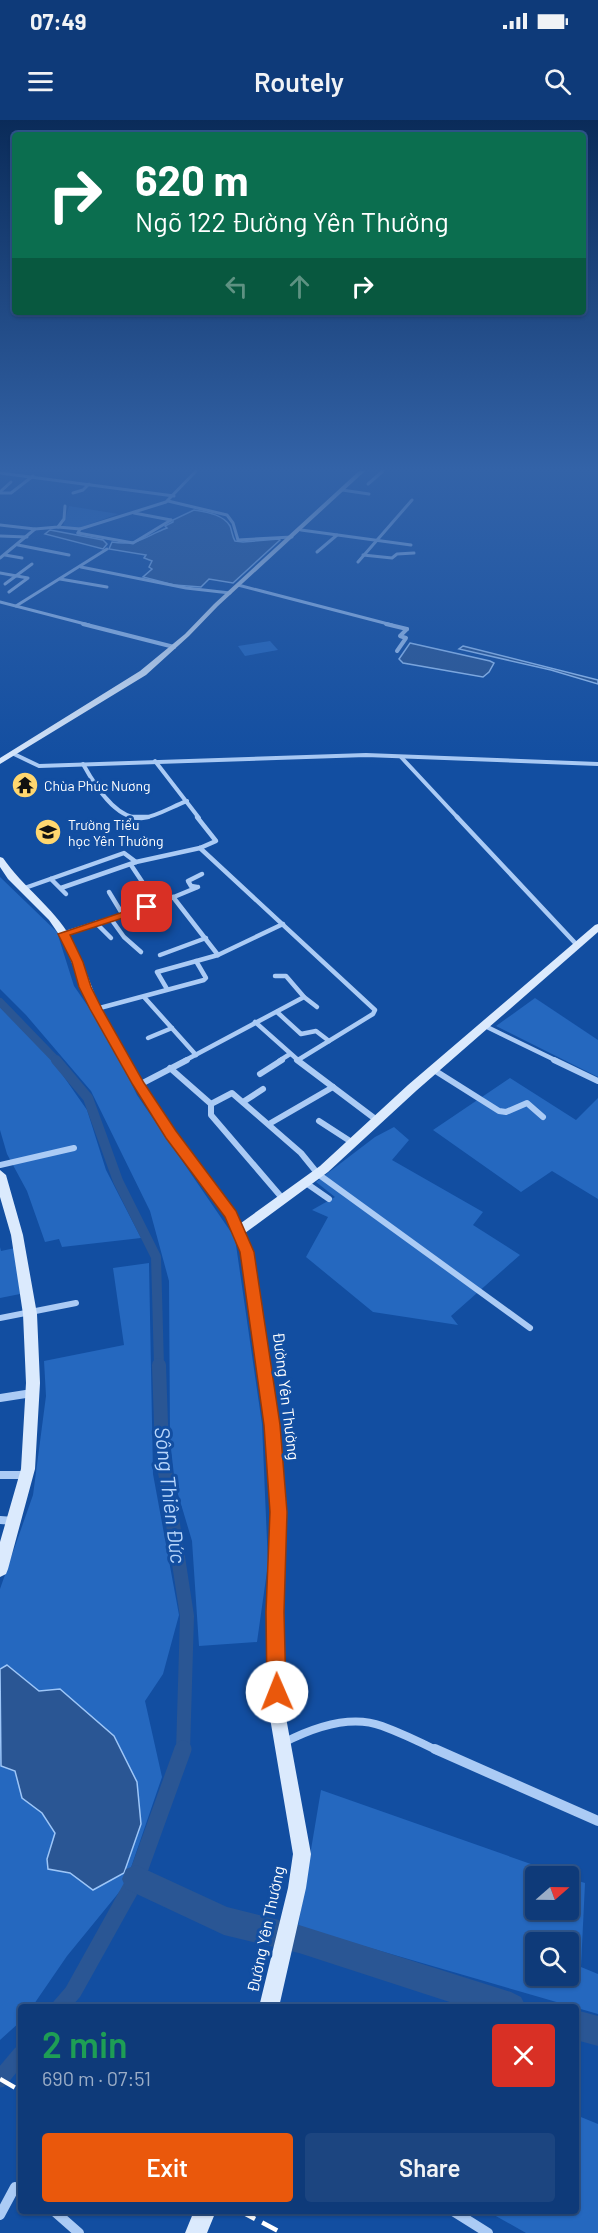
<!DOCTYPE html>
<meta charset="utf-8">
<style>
body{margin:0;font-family:Barlow,sans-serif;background:#1c4580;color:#f1f3f6;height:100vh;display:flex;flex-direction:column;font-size:22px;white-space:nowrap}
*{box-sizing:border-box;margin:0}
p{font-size:20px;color:#9badc6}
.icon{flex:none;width:33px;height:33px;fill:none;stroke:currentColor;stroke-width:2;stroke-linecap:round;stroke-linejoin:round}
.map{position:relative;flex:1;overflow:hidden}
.drawer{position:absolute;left:18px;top:1884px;width:561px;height:210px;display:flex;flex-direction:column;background:#0e3a79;border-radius:6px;box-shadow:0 2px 4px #0004,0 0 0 2px #2e548a}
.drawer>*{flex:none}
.top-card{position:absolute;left:12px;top:12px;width:574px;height:183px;border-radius:6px;box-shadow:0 2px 4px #0004,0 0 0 2px #2e548a;background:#0b6e4f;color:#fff;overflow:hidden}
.needle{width:39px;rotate:70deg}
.fabs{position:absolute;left:525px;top:1746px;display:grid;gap:12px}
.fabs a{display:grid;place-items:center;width:54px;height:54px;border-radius:6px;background:#0e3a79;box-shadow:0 2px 4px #0004,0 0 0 2px #2e548a;font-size:30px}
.pin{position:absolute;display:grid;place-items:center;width:51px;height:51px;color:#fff;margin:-26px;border-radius:12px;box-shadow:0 3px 9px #0006}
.me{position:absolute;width:66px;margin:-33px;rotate:359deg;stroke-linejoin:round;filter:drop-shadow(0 0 4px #0008)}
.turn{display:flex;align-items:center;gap:21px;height:126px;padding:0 24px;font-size:27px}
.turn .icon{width:78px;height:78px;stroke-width:2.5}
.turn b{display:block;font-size:42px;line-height:51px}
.lanes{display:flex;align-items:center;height:57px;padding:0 24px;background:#0003;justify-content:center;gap:30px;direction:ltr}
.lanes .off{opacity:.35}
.round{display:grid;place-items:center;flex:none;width:63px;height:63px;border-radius:6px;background:#1c4580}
.summary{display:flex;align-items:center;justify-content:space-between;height:102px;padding:0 24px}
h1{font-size:36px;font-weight:600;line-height:45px;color:#1e9e55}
.primary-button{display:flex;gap:12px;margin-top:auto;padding:12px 24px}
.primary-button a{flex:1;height:69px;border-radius:6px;background:#ea580c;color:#fff;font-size:24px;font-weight:600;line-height:69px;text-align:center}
.primary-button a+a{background:#1c4580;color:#f1f3f6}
.status{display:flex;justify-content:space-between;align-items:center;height:42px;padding:0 30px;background:#0e3a79;direction:ltr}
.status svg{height:16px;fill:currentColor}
header{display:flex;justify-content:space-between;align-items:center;height:78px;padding:0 24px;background:#0e3a79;font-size:27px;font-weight:600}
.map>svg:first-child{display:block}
</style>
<div class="status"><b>07:49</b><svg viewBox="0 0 49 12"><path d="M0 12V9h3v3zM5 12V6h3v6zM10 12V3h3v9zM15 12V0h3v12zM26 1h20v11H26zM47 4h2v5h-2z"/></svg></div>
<header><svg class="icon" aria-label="menu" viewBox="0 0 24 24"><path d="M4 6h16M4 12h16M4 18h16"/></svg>Routely<svg class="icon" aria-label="search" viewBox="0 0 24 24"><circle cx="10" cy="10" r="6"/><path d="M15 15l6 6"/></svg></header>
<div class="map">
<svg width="598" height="2113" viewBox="0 0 598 2113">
<rect width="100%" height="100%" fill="#124ea1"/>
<g fill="#2568bf" fill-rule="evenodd">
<path d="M69,386L118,394L76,409L63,406Z"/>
<path d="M270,521L278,530L245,536L238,526Z"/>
<path d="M0,757L57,812L74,866L107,914L137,975L235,1118L262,1304L268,1444L257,1522L199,1526L192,1421L175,1364L170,1320L169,1161L150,1091L91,971L26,895L0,869Z"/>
<path d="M535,878L598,920V957L496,906Z"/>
<path d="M0,887L50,937L87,990L106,1050L141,1118L62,1127L59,1119L45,1122L27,1071L7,1034L0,1010Z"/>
<path d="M510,958L576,1000L598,978V1079L552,1051L521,1072L433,1010Z"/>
<path d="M394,1007L409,1020L392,1040L483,1092L473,1105L520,1135L451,1196L458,1205L373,1192L306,1137L328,1097L312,1090L335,1077L316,1062L375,1017Z"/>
<path d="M0,1127L1,1131L15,1128L20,1174L0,1178Z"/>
<path d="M149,1143L153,1354L179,1495L163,1554L145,1581L162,1657L125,1765L67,1836L32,1887H21V1901L0,1920V1469L33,1375L46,1276L44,1241L124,1225L113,1148Z"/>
<path d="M321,1670L565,1756H536V1790H568L569,1758L585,1763L581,1847L598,1854V1894L298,1807ZM536,1822H568V1856H536Z"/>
<path d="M576,1995L598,2004V2113H526L487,2091H576Z"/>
</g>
<g fill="#2a5694" stroke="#9dc6f8" stroke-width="1.5">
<path d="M194,390C205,392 223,394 230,406C232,411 232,416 235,421L243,422L279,419L280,420L233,463L209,459L201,467L174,465L143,457L152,449L149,447L152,441L144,438L146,435L109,429L112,422C140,426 145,416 167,408L165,406L173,402V400Z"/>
<path d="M50,410L103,420L107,424L103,429L45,414Z"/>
<path d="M410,523L490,541L494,543L489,552L483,557L403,543L399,539Z"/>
<path d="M463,526L598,560V564L551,550L459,529Z"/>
<path d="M7,1545L39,1571L60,1569L114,1616L137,1662L141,1704L124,1753L93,1770L70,1753L48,1749L47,1739L55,1713L42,1693L22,1678L15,1651L1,1646L0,1549Z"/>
</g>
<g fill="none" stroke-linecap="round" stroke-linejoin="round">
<path stroke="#2a5694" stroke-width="8" d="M0,882L57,941"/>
<path stroke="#2a5694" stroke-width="10" d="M56,940L88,978L118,1061L156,1137L159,1246"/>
<path stroke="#2a5694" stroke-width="14" d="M159,1245L162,1332L187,1496L183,1631"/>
<g stroke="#2a5694" stroke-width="17">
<path d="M60,1887L73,1872L136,1759L183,1629"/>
<path d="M0,1959L21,1934"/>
</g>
<g fill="#2a5694" fill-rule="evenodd">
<path d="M136,1745L227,1787L299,1805L511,1872L521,1877L526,1887H465L299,1833L224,1815L126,1769L122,1759L126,1749Z"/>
<path d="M576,1890L598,1896V1926L576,1920Z"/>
</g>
<g stroke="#abcbf5" stroke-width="3">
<path d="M0,353L174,376"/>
<path d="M368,364L383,351"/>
<path d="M342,370L369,374"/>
<path d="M0,372L11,362"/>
<path d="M0,373H11L33,356"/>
<path d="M73,373L83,370L89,364"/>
<path d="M168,381L227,395L233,403L238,420L292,417"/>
<path d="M134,393L171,400"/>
<path d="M0,405L35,409L58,407L64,399L65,386"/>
<path d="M58,407L80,409"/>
<path d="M301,410L411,425"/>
<path d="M78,413L80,409L166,382L196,351"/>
<path d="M78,413L133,423L171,400"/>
<path d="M0,416L27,417"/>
<path d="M18,425L69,435"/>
<path d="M317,432L337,415"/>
<path d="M5,435L22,438"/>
<path d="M363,435L392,438L397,434L414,433"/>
<path d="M0,438L35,409"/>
<path d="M358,442L412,380"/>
<path d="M81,447L186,468L230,473"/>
<path d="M0,453L28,458L9,472"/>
<path d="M60,459L107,467"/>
<path d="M5,464L32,444"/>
<path d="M238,465L392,505"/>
<path d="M0,482L89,505"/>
<path d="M16,486L107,429"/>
</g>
<g stroke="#abcbf5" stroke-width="4">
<path d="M83,504L174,527"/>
<path d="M386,504L407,509"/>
<path d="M397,531L406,518L400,516L407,509"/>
<path d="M14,634L39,646L366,635L598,644"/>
<path d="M401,637L458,698"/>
<path d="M155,641L199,698"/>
<path d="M83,644C94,664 116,701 143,698C158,696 173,686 187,681"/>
</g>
<g stroke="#abcbf5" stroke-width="4.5">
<path d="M132,697H148"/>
<path d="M457,697L577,825"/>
<path d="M200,728L375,890L373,894L298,940"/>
<path d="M131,745L157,784"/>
<path d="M51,759L66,774"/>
<path d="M197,767L191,766L188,761L202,754"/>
<path d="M61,768L136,742L200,728L216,721L197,697"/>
<path d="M22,769L124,733L136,742"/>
<path d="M109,772L123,795"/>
<path d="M173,777L218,835"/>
<path d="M111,799L124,817L141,832"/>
<path d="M96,803L111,818"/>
<path d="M63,814L157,784L198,767"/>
<path d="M160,835L206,818"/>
<path d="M275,856H286L304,877L317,887"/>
<path d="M167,869L157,852L218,835L283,804"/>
<path d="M144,877L196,935"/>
<path d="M96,889L204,860L206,858L196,841"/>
<path d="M277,892L301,914L316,911L329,921"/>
<path d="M255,902L299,941"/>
<path d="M485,906L557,941"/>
<path d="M148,918L172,908"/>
<path d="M184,941L304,877"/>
<path d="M279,941L290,934"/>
</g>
<g stroke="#abcbf5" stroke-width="6">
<path d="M297,940L378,1001"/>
<path d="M554,940L598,961"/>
<path d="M170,948L211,984V995L283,1079"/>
<path d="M434,950L499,991L506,992L527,983L543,997"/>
<path d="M260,954L282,940"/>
<path d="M139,965L187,940"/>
<path d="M243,982L263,969"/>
<path d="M211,984L232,973L301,1033L318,1054L530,1208"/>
<path d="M319,1001L353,1023"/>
<path d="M269,1004L333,967"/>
<path d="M0,1045L74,1028"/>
<path d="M306,1063L329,1079"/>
<path d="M0,1198L76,1183"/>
</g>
<g stroke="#abcbf5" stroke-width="8">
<path d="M0,1278L32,1273"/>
<path d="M0,1355H26"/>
<path d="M0,1400L14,1401"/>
<path d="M283,1623C312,1608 350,1594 382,1606C401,1613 420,1622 438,1631"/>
</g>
<g stroke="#abcbf5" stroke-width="10">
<path d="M435,1629L598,1701"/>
<path d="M54,2091L79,2113"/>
<path d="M453,2091L488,2113"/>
<path d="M0,2095L15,2067L21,2069"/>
</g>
<g fill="#dbeafd" fill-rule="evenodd">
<path d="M359,351H365L218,486L189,516L146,555L0,644V638L140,551L185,514L214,484Z"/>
<path d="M0,737L3,738C23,767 53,787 71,818C84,840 90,867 102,890C138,962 187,1027 235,1092L241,1103L320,1046L408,965L595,805L598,804V812L416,971L328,1052L245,1113L253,1132L279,1305L287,1391L283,1492L285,1592L311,1734L306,1768L279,1887H259L288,1768L293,1734L269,1592L267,1492L271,1391L265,1305L241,1132L226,1097L167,1017L133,965L91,889L62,819L49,800L8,759L0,747Z"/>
<path d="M0,1050L6,1055L23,1115L37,1194L40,1263L35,1349L8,1449L6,1454L0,1457V1422L21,1349L26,1263L23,1194L11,1115L0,1077Z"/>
<path d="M194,2091H216L207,2113H185Z"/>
</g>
<g stroke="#fff" stroke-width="4.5" stroke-dasharray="17 8" stroke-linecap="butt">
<path d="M0,1959L21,1971"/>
<path d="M240,2091L282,2113"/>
</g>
</g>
<linearGradient id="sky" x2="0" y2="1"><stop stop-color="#0a2b59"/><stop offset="0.54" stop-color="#3363a8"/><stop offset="1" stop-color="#3363a8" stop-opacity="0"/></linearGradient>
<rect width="598" height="647" fill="url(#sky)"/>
<path fill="#ea580c" stroke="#983908" stroke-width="1.5" d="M147,784L151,785V789L70,815L83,842L91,867L102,889L144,963L176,1011L236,1091L254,1132L280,1305L287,1392L284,1492L286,1572L283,1578L277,1581L270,1578L267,1572L266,1492L270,1392L264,1305L240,1132L225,1097L166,1018L133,965L90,889L79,867L72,842L58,814Z"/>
<defs>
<symbol id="temple-disc" viewBox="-11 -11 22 22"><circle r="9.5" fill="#ffd76f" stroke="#124ea1"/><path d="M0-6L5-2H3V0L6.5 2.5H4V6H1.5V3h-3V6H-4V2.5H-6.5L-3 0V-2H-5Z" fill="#111"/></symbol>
<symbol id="school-disc" viewBox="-11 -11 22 22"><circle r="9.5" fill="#ffd76f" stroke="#124ea1"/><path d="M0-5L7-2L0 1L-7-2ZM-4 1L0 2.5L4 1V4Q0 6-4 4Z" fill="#111"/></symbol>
</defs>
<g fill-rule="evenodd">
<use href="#temple-disc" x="10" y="650" width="30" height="30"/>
<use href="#school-disc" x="33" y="697" width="30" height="30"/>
</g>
<g text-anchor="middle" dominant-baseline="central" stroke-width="6" stroke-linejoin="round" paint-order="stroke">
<g font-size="14" fill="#fff" stroke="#124ea1" text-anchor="start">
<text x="44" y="665">Chùa Phúc Nương</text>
<text x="68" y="704">Trường Tiểu<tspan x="68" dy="16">học Yên Thường</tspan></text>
</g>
<g font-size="16" fill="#fff" stroke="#124ea1">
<text transform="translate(287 1276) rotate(83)">Đường Yên Thường</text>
<text transform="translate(265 1809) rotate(-78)">Đường Yên Thường</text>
</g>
<g font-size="21" font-style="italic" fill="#b8d6fb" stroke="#124ea1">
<text transform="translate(171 1375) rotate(83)">Sông Thiên Đức</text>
</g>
</g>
</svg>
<div class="fabs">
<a><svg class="needle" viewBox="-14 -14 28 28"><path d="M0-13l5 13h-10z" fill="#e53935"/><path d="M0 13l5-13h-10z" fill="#9badc6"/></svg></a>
<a><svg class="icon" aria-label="search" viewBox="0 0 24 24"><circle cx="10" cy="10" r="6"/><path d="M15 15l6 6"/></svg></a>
</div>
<div class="pin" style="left:147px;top:787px;background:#d93025"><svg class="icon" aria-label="arrive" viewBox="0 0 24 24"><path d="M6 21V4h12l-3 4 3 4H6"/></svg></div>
<svg class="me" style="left:277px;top:1572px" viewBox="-20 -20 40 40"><circle r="19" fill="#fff"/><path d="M0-13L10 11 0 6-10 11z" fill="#ea580c"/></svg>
<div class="top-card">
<div class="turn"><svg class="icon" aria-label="right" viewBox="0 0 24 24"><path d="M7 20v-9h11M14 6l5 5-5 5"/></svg><div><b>620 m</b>Ngõ 122 Đường Yên Thường</div></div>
<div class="lanes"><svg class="icon off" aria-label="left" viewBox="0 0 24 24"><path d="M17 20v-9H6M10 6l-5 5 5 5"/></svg><svg class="icon off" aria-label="ahead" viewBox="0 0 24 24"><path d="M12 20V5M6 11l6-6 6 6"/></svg><svg class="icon" aria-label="right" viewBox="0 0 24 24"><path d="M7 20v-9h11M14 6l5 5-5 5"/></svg></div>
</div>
<section class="drawer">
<div class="summary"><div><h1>2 min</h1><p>690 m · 07:51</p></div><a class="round" style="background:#d93025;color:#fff"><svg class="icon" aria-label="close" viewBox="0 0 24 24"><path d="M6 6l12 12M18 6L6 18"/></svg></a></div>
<div class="primary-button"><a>Exit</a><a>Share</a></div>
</section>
</div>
